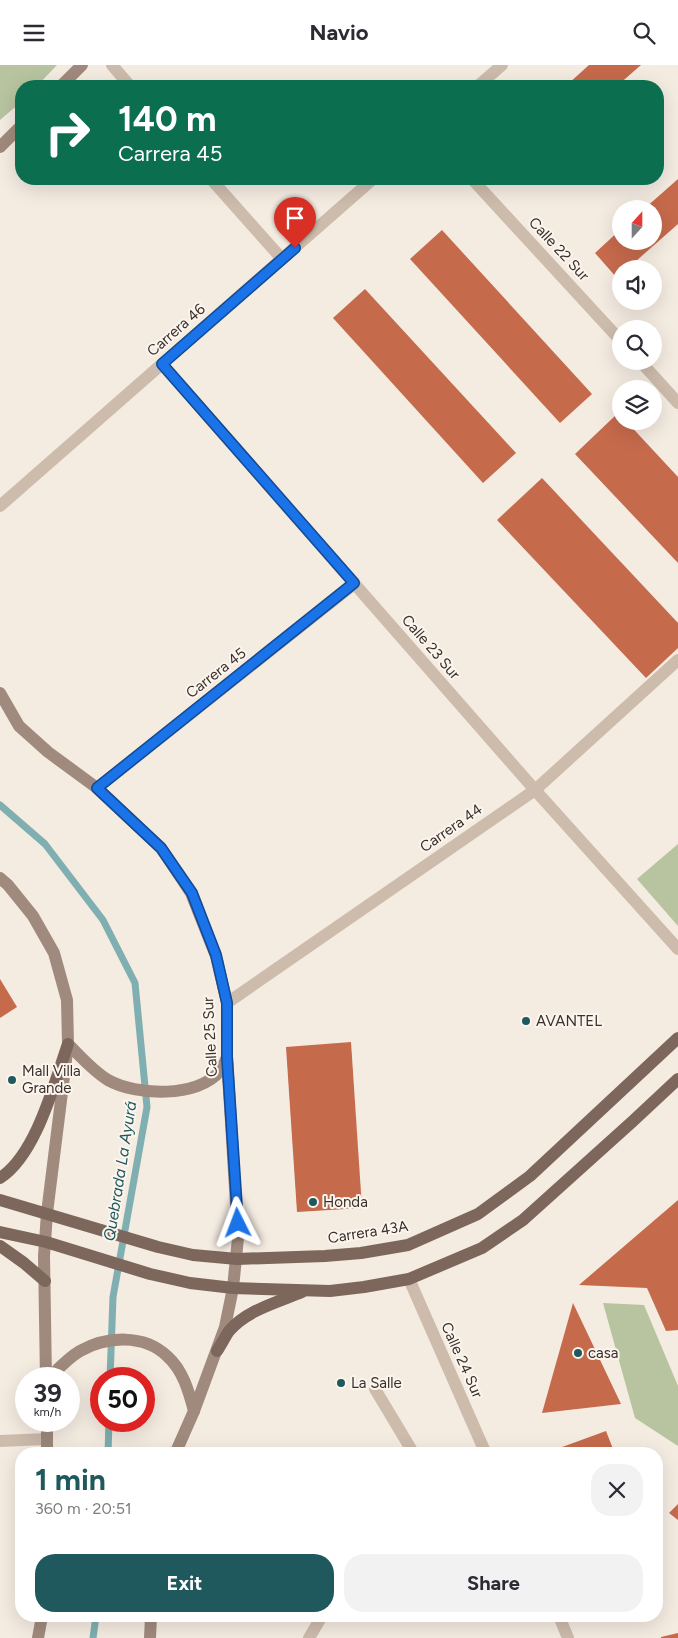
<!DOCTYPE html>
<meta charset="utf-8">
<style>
body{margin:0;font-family:Figtree,sans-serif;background:#f2f2f3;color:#2b2b33;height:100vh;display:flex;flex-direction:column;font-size:19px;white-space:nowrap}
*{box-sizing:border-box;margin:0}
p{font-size:16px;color:#7c7c81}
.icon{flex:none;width:28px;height:28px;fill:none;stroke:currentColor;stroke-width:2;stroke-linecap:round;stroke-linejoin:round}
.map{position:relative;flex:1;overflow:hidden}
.details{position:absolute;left:15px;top:1382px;width:648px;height:175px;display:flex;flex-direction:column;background:#fff;border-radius:20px;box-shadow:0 5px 20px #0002}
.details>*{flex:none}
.banner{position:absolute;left:15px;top:15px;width:649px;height:105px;border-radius:20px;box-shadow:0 5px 20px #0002;background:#0b6e4f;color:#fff;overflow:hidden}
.needle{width:32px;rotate:21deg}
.controls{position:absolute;left:612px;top:135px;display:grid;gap:10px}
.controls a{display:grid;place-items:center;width:50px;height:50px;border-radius:50%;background:#fff;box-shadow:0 5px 20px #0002;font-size:25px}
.speed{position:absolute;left:15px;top:1302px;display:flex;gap:10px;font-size:25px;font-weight:700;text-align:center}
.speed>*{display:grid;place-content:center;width:65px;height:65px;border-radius:50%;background:#fff;box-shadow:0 5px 20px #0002;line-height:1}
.speed small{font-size:12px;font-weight:400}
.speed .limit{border:8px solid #d22;background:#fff;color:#111}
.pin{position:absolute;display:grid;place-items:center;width:42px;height:42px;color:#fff;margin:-51px -21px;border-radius:50% 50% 50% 0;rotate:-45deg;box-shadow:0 0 5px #0007}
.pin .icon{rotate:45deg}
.me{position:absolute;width:55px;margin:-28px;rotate:357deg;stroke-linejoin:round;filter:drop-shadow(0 0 4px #0008)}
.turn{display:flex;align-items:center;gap:18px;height:105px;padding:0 20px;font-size:22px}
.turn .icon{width:65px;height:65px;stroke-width:2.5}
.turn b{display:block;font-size:35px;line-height:42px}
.round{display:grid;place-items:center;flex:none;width:52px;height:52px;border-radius:20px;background:#f2f2f3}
.headline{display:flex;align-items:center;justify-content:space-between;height:85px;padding:0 20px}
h1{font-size:30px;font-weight:700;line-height:38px;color:#20595d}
.action{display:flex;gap:10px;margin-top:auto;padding:10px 20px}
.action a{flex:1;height:58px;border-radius:20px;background:#20595d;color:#fff;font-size:20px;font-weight:700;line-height:58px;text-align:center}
.action a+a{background:#f2f2f3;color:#2b2b33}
header{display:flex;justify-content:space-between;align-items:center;height:65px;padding:0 20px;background:#fff;font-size:22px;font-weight:700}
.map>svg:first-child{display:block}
</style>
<header><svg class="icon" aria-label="menu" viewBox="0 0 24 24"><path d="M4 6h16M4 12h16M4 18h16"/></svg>Navio<svg class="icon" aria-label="search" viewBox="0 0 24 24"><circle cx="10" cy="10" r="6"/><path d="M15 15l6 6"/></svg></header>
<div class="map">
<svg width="678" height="1573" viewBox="0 0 678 1573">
<rect width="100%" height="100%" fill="#f4ebe1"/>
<g fill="#b8c4a0">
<path d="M0,0H57L37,21H21V37L0,55Z"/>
<path d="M678,779V861L637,814Z"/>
<path d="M603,1238L644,1240L678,1321V1381L635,1353Z"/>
</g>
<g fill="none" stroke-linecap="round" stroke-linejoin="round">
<g stroke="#7fafb1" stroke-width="7">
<path d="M0,740L45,779L103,855L135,918L147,1042L113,1232L110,1314"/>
<path d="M108,1389L109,1356"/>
<path d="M93,1573L96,1551"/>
</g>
</g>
<g fill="#c66a4c">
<path d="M589,0H641L617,21H570L568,19Z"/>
<path d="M678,114V159L627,204H621V209L617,213L595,188L621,164V176H654V144H644Z"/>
<path d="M442,165L592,329L560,358L410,194Z"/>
<path d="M365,224L516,388L483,418L333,253Z"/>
<path d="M618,348L621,352V356H626L678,412V498L575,389Z"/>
<path d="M542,413L678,558V583L646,613L497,455Z"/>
<path d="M0,914L17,942L0,953Z"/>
<path d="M351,977L362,1143L297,1147L286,982Z"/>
<path d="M678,1135V1265L666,1266L647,1223L579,1220Z"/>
<path d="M573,1238L621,1339L542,1348Z"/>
<path d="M606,1366L615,1389H543Z"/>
<path d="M678,1439V1455L669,1448Z"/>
<path d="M678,1568V1573H661V1572Z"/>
</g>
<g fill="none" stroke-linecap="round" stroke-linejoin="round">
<g stroke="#cdbbac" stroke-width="12">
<path d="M375,1324L414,1389"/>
<path d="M0,1376L47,1374"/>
<path d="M309,1573L322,1551"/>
</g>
<g stroke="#cdbbac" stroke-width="12">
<path d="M112,0L130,21"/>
<path d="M478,21L502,0"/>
<path d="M211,114L282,194"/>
<path d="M472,114L621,276"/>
<path d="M640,296L678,338"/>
<path d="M162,299L535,725L678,884"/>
<path d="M0,441L373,114"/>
<path d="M97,723L354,519"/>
<path d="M227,938L535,725L678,595"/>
<path d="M409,1214L486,1389"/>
<path d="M559,1551L568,1573"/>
</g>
<g stroke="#a08a7d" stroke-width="12">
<path d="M61,21L82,0"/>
<path d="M0,82L21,61"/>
<path d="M0,628L19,661L48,687L97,723L161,783L191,828L216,891L227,938V992L238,1173L233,1223L225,1262L194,1346L175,1389"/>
<path d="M0,813L8,820L33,851L54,888L67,935L68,979L47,1148L44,1191L46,1314"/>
<path d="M68,979C81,992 93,1006 108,1015C136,1031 198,1033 220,1006C223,1002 225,997 227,992"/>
<path d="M48,1314C58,1304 68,1293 80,1286C107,1271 144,1269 167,1291C183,1305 189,1327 194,1346"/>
<path d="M47,1356V1389"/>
<path d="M38,1573L42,1551"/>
<path d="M150,1573L151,1551"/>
</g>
<g stroke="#7d675c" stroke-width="12">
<path d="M0,1113C36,1090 54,1019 68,979"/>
<path d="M0,1135L158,1182L193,1190L237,1194L325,1191L361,1188L408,1180L478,1149L530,1111L678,973"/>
<path d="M0,1167L46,1177L150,1209L190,1218L233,1223L330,1226L364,1222L409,1214L482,1183L523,1155L633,1056L678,1014"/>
<path d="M0,1181L24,1198L45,1216"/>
<path d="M217,1286C221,1280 225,1272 229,1266C247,1245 278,1237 302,1227"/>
</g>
</g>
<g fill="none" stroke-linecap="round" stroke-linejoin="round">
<defs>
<path id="route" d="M238,1158L227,992V938L216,890L192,828L161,783L97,723L354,518L162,299L295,183"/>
</defs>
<use href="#route" stroke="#114b97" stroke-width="12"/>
<use href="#route" stroke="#1a73e8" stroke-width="9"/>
</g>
<g fill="#20595d" stroke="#fbf5ee" stroke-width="2">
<circle cx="526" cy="956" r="5"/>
<circle cx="12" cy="1015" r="5"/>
<circle cx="313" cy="1137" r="5"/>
<circle cx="578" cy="1288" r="5"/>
<circle cx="341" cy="1318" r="5"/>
</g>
<g text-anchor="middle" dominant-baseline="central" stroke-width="4" stroke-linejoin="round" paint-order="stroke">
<g font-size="15" fill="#3b302b" stroke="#fbf5ee">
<text transform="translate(559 184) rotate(47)">Calle 22 Sur</text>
<text transform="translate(176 265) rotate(-41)">Carrera 46</text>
<text transform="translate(431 582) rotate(49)">Calle 23 Sur</text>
<text transform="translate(216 608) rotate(-38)">Carrera 45</text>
<text transform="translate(451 763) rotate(-35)">Carrera 44</text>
<text transform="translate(210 972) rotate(-93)">Calle 25 Sur</text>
<text transform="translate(368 1167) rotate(-9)">Carrera 43A</text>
<text transform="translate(462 1295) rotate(66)">Calle 24 Sur</text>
</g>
<g font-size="15" fill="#3b302b" stroke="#fbf5ee" text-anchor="start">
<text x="536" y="956">AVANTEL</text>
<text x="22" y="1006">Mall Villa<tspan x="22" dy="17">Grande</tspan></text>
<text x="323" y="1137">Honda</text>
<text x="588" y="1288">casa</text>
<text x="351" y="1318">La Salle</text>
</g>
<g font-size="16" font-style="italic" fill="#20595d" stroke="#fbf5ee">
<text transform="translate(120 1106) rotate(-81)">Quebrada La Ayurá</text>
</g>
</g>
</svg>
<div class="controls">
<a><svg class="needle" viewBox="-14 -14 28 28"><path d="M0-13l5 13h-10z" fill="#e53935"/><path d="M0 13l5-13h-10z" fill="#7c7c81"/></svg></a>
<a><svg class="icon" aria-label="sound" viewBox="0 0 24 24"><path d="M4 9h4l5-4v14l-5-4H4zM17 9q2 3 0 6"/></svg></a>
<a><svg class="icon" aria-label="search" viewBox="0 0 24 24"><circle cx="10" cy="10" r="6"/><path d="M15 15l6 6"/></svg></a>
<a><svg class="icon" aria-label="layers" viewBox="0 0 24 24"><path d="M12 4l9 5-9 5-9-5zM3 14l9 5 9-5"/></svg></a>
</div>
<div class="speed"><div>39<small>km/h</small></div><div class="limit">50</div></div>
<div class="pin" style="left:295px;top:183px;background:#d93025"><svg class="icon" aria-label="arrive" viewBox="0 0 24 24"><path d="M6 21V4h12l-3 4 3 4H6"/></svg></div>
<svg class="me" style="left:238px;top:1158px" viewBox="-20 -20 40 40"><path d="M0-17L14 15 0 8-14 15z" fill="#1a73e8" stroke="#fff" stroke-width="4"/></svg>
<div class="banner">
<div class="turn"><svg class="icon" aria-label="right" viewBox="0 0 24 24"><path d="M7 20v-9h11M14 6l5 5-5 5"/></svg><div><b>140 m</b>Carrera 45</div></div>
</div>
<section class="details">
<div class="headline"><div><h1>1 min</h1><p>360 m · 20:51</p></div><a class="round"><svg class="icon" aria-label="close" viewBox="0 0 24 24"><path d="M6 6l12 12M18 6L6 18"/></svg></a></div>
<div class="action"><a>Exit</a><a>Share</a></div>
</section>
</div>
